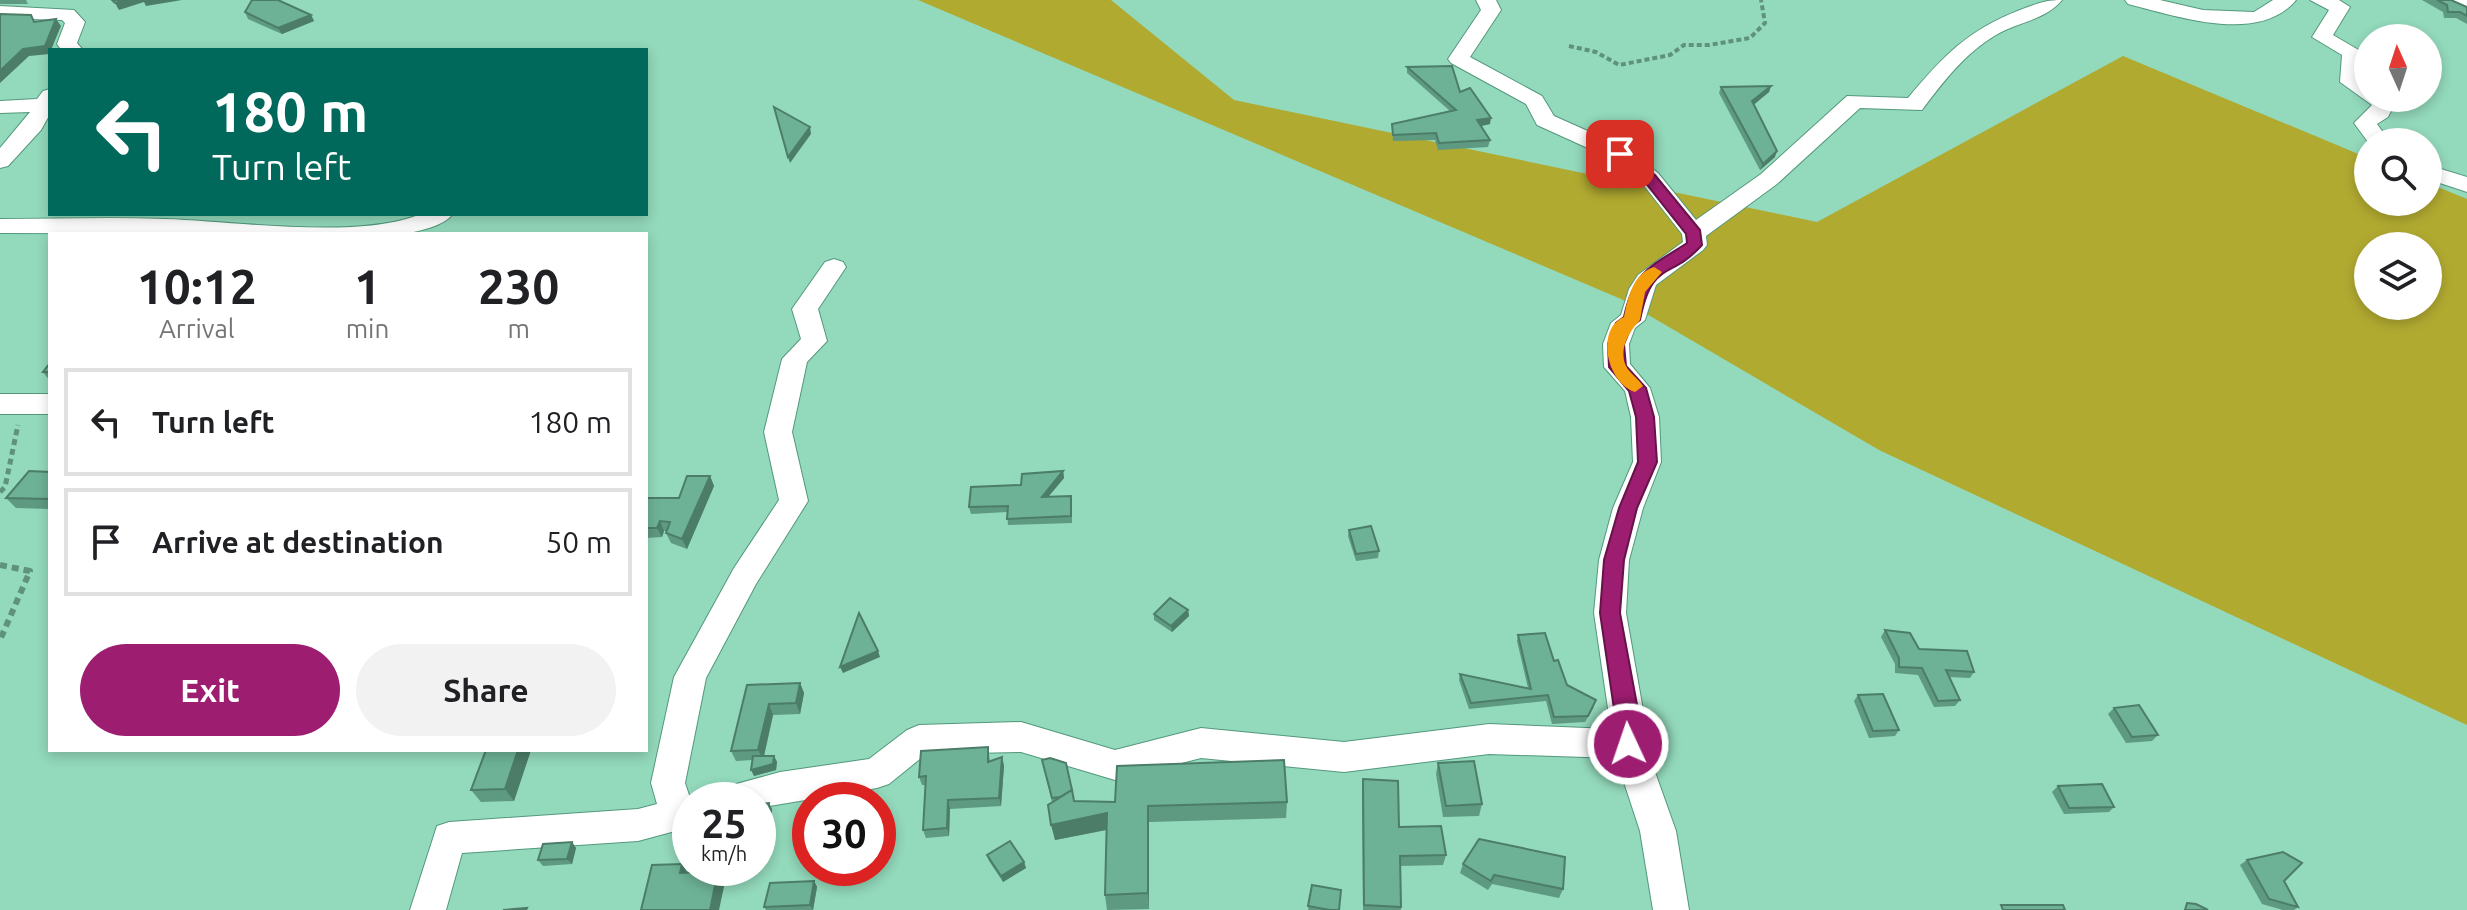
<!DOCTYPE html>
<style>
body{margin:0;font-family:Ubuntu,sans-serif;background:#f2f2f2;color:#202124;height:100vh;display:flex;flex-direction:column;font-size:30px;white-space:nowrap}
*{box-sizing:border-box;margin:0}
p{font-size:26px;color:#757577}
.icon{flex:none;width:44px;height:44px;fill:none;stroke:currentColor;stroke-width:2;stroke-linecap:round;stroke-linejoin:round}
.map{position:relative;flex:1;overflow:hidden}
.panel{position:absolute;left:48px;top:232px;width:600px;height:520px;display:flex;flex-direction:column;background:#fff;border-radius:0px;box-shadow:0 4px 12px #0003}
.panel>*{flex:none}
.top-card{position:absolute;left:48px;top:48px;width:600px;height:168px;border-radius:0px;box-shadow:0 4px 12px #0003;background:#00695c;color:#fff;overflow:hidden}
.needle{width:52px;rotate:357deg}
.fabs{position:absolute;left:2354px;top:24px;display:grid;gap:16px}
.fabs a{display:grid;place-items:center;width:88px;height:88px;border-radius:50%;background:#fff;box-shadow:0 4px 12px #0003;font-size:40px}
.speed{position:absolute;left:672px;top:782px;display:flex;gap:16px;font-size:40px;font-weight:700;text-align:center}
.speed>*{display:grid;place-content:center;width:104px;height:104px;border-radius:50%;background:#fff;box-shadow:0 4px 12px #0003;line-height:1}
.speed small{font-size:20px;font-weight:400}
.speed .limit{border:12px solid #d22;background:#fff;color:#111}
.pin{position:absolute;display:grid;place-items:center;width:68px;height:68px;color:#fff;margin:-34px;border-radius:16px;box-shadow:0 4px 12px #0006}
.me{position:absolute;width:88px;margin:-44px;rotate:357deg;stroke-linejoin:round;filter:drop-shadow(0 0 6px #0008)}
.turn{display:flex;align-items:center;gap:28px;height:168px;padding:0 32px;font-size:36px}
.turn .icon{width:104px;height:104px;stroke-width:2.5}
.turn b{display:block;font-size:56px;line-height:68px}
.eta{display:flex;justify-content:space-evenly;align-items:center;height:136px;text-align:center}
.eta b{font-size:48px;font-weight:700;line-height:56px}
.button{display:flex;gap:16px;margin-top:auto;padding:16px 32px}
.button a{flex:1;height:92px;border-radius:48px;background:#9d1d71;color:#fff;font-size:32px;font-weight:700;line-height:92px;text-align:center}
.button a+a{background:#f2f2f2;color:#202124}
ul{padding:0;list-style:none}
li{display:flex;align-items:center;gap:24px;height:108px;margin:0 16px 12px;padding:0 16px;border:4px solid #e0e0e0;border-radius:0px}
li div{flex:1}
li b{display:block;font-size:30px}
li em{font-style:normal}
.map>svg:first-child{display:block}
</style>
<div class="map">
<svg width="2467" height="910" viewBox="0 0 2467 910">
<rect width="100%" height="100%" fill="#93d9bb"/>
<path fill="#b1aa31" fill-rule="evenodd" d="M918,0H1111L1234,100L1817,222L2123,56L2368,158V202H2428V183L2467,199V725L1879,450L1621,299ZM2368,246H2428V306H2368Z"/>
<g fill="none" stroke-linecap="round" stroke-linejoin="round">
<defs>
<g id="street">
<path d="M1476,0H1496L1501,10L1470,57L1542,96L1554,116L1628,149L1658,173L1696,220L1761,174L1847,96L1908,98C1943,56 1968,30 2020,10C2036,4 2044,0 2062,0C2046,20 2017,22 1996,35C1965,53 1943,82 1922,110L1860,108L1777,184L1706,236L1707,245L1703,250L1656,285L1645,320L1635,328L1629,344L1630,364L1650,388L1659,417L1661,462L1643,508L1629,560L1626,613L1643,710L1645,744L1676,831L1689,910H1653L1640,831L1616,758L1489,754L1344,772L1201,758L1115,780L1021,752L926,754L889,784L877,788L758,808V800H713L718,789L780,772L869,759L907,730L919,725L1021,722L1115,750L1201,728L1344,742L1489,724L1611,729L1594,613L1599,560L1613,508L1633,462L1631,417L1625,391L1604,367L1603,344L1611,323L1621,315L1629,289L1638,275L1683,242L1682,234L1642,183L1612,159L1537,125L1526,104L1451,63L1448,59L1481,10Z"/>
<path d="M2125,0H2160L2203,10L2254,12L2273,0H2296C2259,45 2176,16 2128,4Z"/>
<path d="M2310,0H2339L2350,7L2333,35L2362,52L2361,80L2368,84V98H2391L2395,103L2388,117L2377,124L2390,142H2368L2354,123L2372,105L2340,82L2342,55L2312,37L2329,10Z"/>
<path d="M2441,0H2467V13Z"/>
<path d="M0,6L74,10L85,22L77,43L83,50L60,48L57,44L65,23L62,20L0,18Z"/>
<path d="M50,89V114L41,130L8,166L0,168V148L30,112L0,113V101L37,99L43,91Z"/>
<path d="M2428,165L2467,177V192L2428,179Z"/>
<path d="M421,214H453C442,227 419,231 403,234L0,233V219C55,219 110,217 165,219C234,221 359,240 421,214Z"/>
<path d="M834,259L843,262L846,267L818,309L827,341L807,362L792,432L808,501L756,584L706,678L685,783L689,795L702,800H690V827L638,841L462,853L446,910H410L437,826L449,822L638,809L657,804L651,783L674,677L734,568L779,500L764,432L782,359L801,339L792,309L825,262Z"/>
<rect x="0" y="394" width="50" height="20"/>
</g>
</defs>
<use href="#street" stroke="#53987d" stroke-width="2"/>
<path stroke="#5e927c" stroke-width="4" stroke-dasharray="5 3" stroke-linecap="butt" d="M1569,46L1596,52L1619,65L1670,55L1684,45H1709L1750,38L1765,23L1761,0"/>
<path stroke="#5e927c" stroke-width="5" stroke-dasharray="6 4" stroke-linecap="butt" d="M0,492L5,487L18,425"/>
<path stroke="#5e927c" stroke-width="6" stroke-dasharray="7 5" stroke-linecap="butt" d="M0,565L30,571L0,640"/>
<use href="#street" fill="#fff" fill-rule="evenodd"/>
</g>
<g fill="#5e9981">
<path d="M0,0H26L28,4H0Z"/>
<path d="M2422,0H2451L2467,7V24L2456,18H2444L2443,12Z"/>
<path d="M245,12L311,15L314,21L282,34L248,19Z"/>
<path d="M1407,67L1460,92L1490,124L1481,126L1490,140L1488,147L1438,150L1435,140L1393,141L1392,124L1450,111L1407,73Z"/>
<path d="M1771,86L1769,92L1753,104L1775,157L1760,170L1719,93L1721,87Z"/>
<path d="M50,363V381L43,372Z"/>
<path d="M1063,471L1064,478L1048,497L1072,502V523L1008,525L1007,512L971,514L969,507L1021,485Z"/>
<path d="M50,472V509L16,508L6,498Z"/>
<path d="M710,476L714,486L687,549L671,543L666,533L667,531H664L662,537L646,538V498H679Z"/>
<path d="M1349,530L1379,551L1378,558L1356,561L1348,536Z"/>
<path d="M1188,610L1189,616L1172,632L1154,620V614Z"/>
<path d="M1885,630L1919,649L1974,672L1970,678L1949,677L1960,700L1955,706L1934,707L1918,675L1895,673V664L1881,637Z"/>
<path d="M1518,635L1554,661L1567,685L1594,707L1585,722L1552,724L1546,701L1469,709L1459,680L1460,674L1528,688L1517,641Z"/>
<path d="M800,683L804,693L800,714L773,715L764,756H774L777,762L776,770L754,776L752,760L736,761L731,751L747,685Z"/>
<path d="M1858,695L1899,730L1895,736L1869,738L1854,701Z"/>
<path d="M2114,708L2158,735L2152,741L2126,743L2108,714Z"/>
<path d="M988,747L990,762L1002,757L1004,766L1001,806L950,809L949,836L926,838L923,830L926,785H922L919,777Z"/>
<path d="M486,750H531L514,801L481,802L471,790Z"/>
<path d="M1042,760L1074,801L1287,802L1286,818L1149,822V909L1107,910L1105,895L1107,830L1055,840L1052,802Z"/>
<path d="M1438,763L1482,804L1479,816L1443,817L1436,774Z"/>
<path d="M1363,779L1399,827L1446,855L1443,865L1400,866L1401,910H1363L1362,790Z"/>
<path d="M2058,786L2114,807L2109,812L2064,814L2052,792Z"/>
<path d="M758,804L772,809L770,824L758,825Z"/>
<path d="M572,842L576,848L572,864L543,866L538,860Z"/>
<path d="M987,855L1024,862L1026,868L1003,882L989,861Z"/>
<path d="M2247,860L2284,881L2298,907L2294,910H2283L2262,904L2240,865Z"/>
<path d="M1463,864L1563,889L1559,898L1492,884L1488,890L1460,873Z"/>
<path d="M810,868H848V872L812,875L809,870Z"/>
<path d="M814,881L817,887L813,910H766L764,907Z"/>
<path d="M1312,885L1339,910H1308Z"/>
</g>
<g fill="#4c7d69">
<path d="M126,0H182L146,6L144,2L119,10L115,3Z"/>
<path d="M311,15L314,21L282,34L278,28Z"/>
<path d="M56,19L61,26L51,50H50V54L29,56L0,83V71Z"/>
<path d="M1771,86L1769,92L1750,108L1752,101Z"/>
<path d="M1491,118L1490,124L1476,127L1477,120Z"/>
<path d="M810,127L811,134L790,163L788,157Z"/>
<path d="M1777,151L1775,157L1760,170L1763,164Z"/>
<path d="M1063,471L1064,478L1043,503L1042,497Z"/>
<path d="M710,476L714,486L687,549L682,539Z"/>
<path d="M660,521L664,531L662,537L657,528Z"/>
<path d="M1188,610L1189,616L1172,632L1171,626Z"/>
<path d="M878,651L880,657L843,673L840,667Z"/>
<path d="M800,683L804,693L800,714L796,703Z"/>
<path d="M769,704L773,715L763,760L758,750Z"/>
<path d="M518,750H531L514,801L505,789Z"/>
<path d="M774,756L777,762L776,770L754,776L751,770Z"/>
<path d="M1002,757L1004,766L1001,806L999,798Z"/>
<path d="M855,788L857,794L856,800H853Z"/>
<path d="M948,800L950,809L949,836L947,828Z"/>
<path d="M769,803L772,809L770,824L767,818Z"/>
<path d="M1148,806L1149,822V909L1148,893Z"/>
<path d="M1107,813L1110,829L1055,840L1051,825Z"/>
<path d="M572,842L576,848L572,864L567,859Z"/>
<path d="M1024,862L1026,868L1003,882L1001,876Z"/>
<path d="M682,864L689,875L680,873Z"/>
<path d="M718,871L725,882L719,910H710Z"/>
<path d="M814,881L817,887L813,910L810,905Z"/>
</g>
<g fill="#6db296" stroke="#4c7d69" stroke-width="2">
<path d="M112,0H126L115,3Z"/>
<path d="M252,0H278L311,15L278,28L245,12Z"/>
<path d="M2437,0H2451L2467,7V16L2460,12H2448L2447,5Z"/>
<path d="M0,14L31,15L34,22L56,19L45,46L23,49L0,71Z"/>
<path d="M1452,66L1460,92L1470,88L1491,118L1477,120L1490,140L1439,143L1436,133L1393,135L1392,124L1456,110L1407,67Z"/>
<path d="M1771,86L1752,101L1777,151L1763,164L1721,87Z"/>
<path d="M774,107L810,127L788,157Z"/>
<path d="M50,363V372H43Z"/>
<path d="M29,471L50,472V499L6,498Z"/>
<path d="M1063,471L1042,497L1071,496V516L1007,519L1008,506L969,507L971,487L1021,485L1022,474Z"/>
<path d="M687,476H710L682,539L666,533L670,522L660,521L657,528H646V498H679Z"/>
<path d="M1371,526L1379,551L1356,554L1349,530Z"/>
<path d="M1170,598L1188,610L1171,626L1154,614Z"/>
<path d="M859,613L878,651L840,667Z"/>
<path d="M1885,630L1910,633L1919,649L1967,651L1974,672L1946,670L1960,700L1938,701L1922,668L1899,667V658Z"/>
<path d="M1545,633L1554,661L1558,660L1567,685L1596,700L1588,716L1554,717L1548,695L1471,703L1460,674L1531,689L1518,635Z"/>
<path d="M800,683L796,703L769,704L758,750L731,751L747,685Z"/>
<path d="M1883,694L1899,730L1873,731L1858,695Z"/>
<path d="M2139,705L2158,735L2132,737L2114,708Z"/>
<path d="M988,747V762L1002,757L999,798L948,800L947,828L923,830L926,776L919,777L921,751Z"/>
<path d="M486,750H518L505,789L471,790Z"/>
<path d="M753,756H774L773,764L751,770Z"/>
<path d="M1050,758L1066,763L1072,790L1060,797L1052,798L1042,760Z"/>
<path d="M1284,760L1287,802L1148,806V893L1105,895L1107,813L1051,825L1048,805L1072,790L1074,801L1115,802L1117,766Z"/>
<path d="M1474,761L1482,804L1446,806L1438,763Z"/>
<path d="M1363,779L1398,781L1399,827L1441,826L1446,855L1400,856L1401,907L1364,905Z"/>
<path d="M2102,784L2114,807L2069,808L2058,786Z"/>
<path d="M855,788L853,800H823L824,794Z"/>
<path d="M769,803L767,818L758,819V804Z"/>
<path d="M1479,839L1565,857L1563,889L1494,875L1491,881L1463,864Z"/>
<path d="M1010,841L1024,862L1001,876L987,855Z"/>
<path d="M572,842L567,859L538,860L543,844Z"/>
<path d="M2283,852L2302,863L2284,881L2298,907L2269,899L2247,860Z"/>
<path d="M682,864L680,873L718,871L710,910H641L652,865Z"/>
<path d="M814,881L810,905L764,907L770,883Z"/>
<path d="M1312,885L1341,890L1339,910H1330L1308,906Z"/>
<path d="M2187,903L2196,904L2208,910H2185Z"/>
<path d="M2001,905H2063L2065,910H2003Z"/>
<path d="M527,908L526,910H503Z"/>
</g>
<path fill="#9d1d71" stroke="#661349" stroke-width="2" d="M1620,150L1655,175L1700,230L1702,245C1670,281 1652,259 1640,320L1631,327L1624,344L1626,366L1646,388L1654,417L1657,462L1637,508L1624,560L1620,613L1638,710V744L1635,750L1628,753L1620,750L1600,613L1604,560L1619,508L1638,462L1636,417L1629,391L1609,367L1608,344L1616,323L1624,317C1634,271 1650,267 1687,243L1686,234L1644,181L1615,157L1613,154Z"/>
<path fill="#f59e0b" d="M1654,267L1662,272L1645,292L1640,320C1630,331 1618,348 1626,366C1629,373 1639,379 1643,386L1635,392C1607,383 1595,329 1624,317C1628,297 1633,274 1654,267Z"/>
</svg>
<div class="fabs">
<a><svg class="needle" viewBox="-14 -14 28 28"><path d="M0-13l5 13h-10z" fill="#e53935"/><path d="M0 13l5-13h-10z" fill="#757577"/></svg></a>
<a><svg class="icon" aria-label="search" viewBox="0 0 24 24"><circle cx="10" cy="10" r="6"/><path d="M15 15l6 6"/></svg></a>
<a><svg class="icon" aria-label="layers" viewBox="0 0 24 24"><path d="M12 4l9 5-9 5-9-5zM3 14l9 5 9-5"/></svg></a>
</div>
<div class="speed"><div>25<small>km/h</small></div><div class="limit">30</div></div>
<div class="pin" style="left:1620px;top:154px;background:#d93025"><svg class="icon" aria-label="arrive" viewBox="0 0 24 24"><path d="M6 21V4h12l-3 4 3 4H6"/></svg></div>
<svg class="me" style="left:1628px;top:744px" viewBox="-20 -20 40 40"><circle r="17" fill="#9d1d71" stroke="#fff" stroke-width="3"/><path d="M0-11L8 9 0 5-8 9z" fill="#fff"/></svg>
<div class="top-card">
<div class="turn"><svg class="icon" aria-label="left" viewBox="0 0 24 24"><path d="M17 20v-9H6M10 6l-5 5 5 5"/></svg><div><b>180 m</b>Turn left</div></div>
</div>
<section class="panel">
<div class="eta">
<div><b>10:12</b><p>Arrival</p></div>
<div><b>1</b><p>min</p></div>
<div><b>230</b><p>m</p></div>
</div>
<ul>
<li><svg class="icon" aria-label="left" viewBox="0 0 24 24"><path d="M17 20v-9H6M10 6l-5 5 5 5"/></svg><div><b>Turn left</b></div><em>180 m</em></li>
<li><svg class="icon" aria-label="arrive" viewBox="0 0 24 24"><path d="M6 21V4h12l-3 4 3 4H6"/></svg><div><b>Arrive at destination</b></div><em>50 m</em></li>
</ul>
<div class="button"><a>Exit</a><a>Share</a></div>
</section>
</div>
